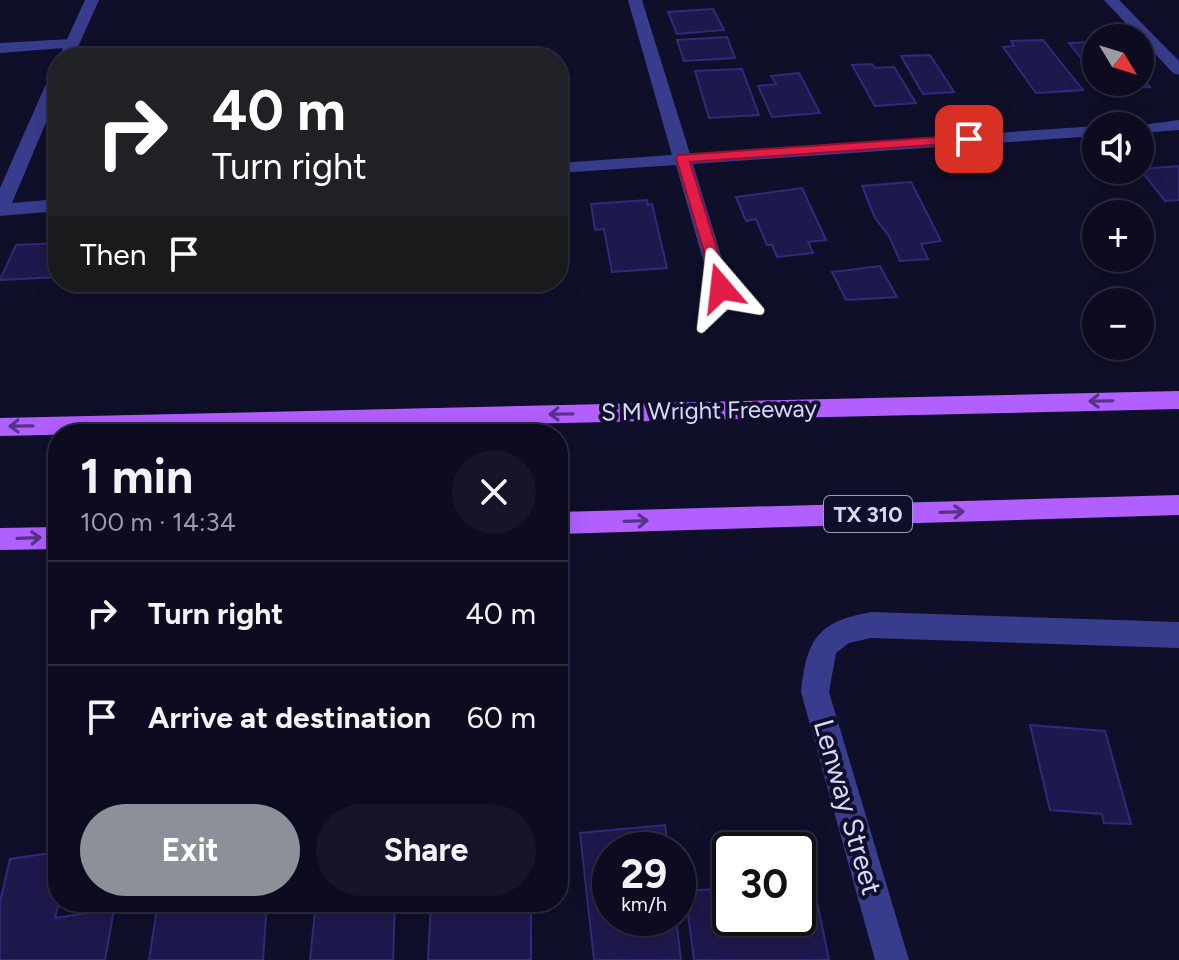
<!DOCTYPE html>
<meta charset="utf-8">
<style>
body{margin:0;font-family:Figtree,sans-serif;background:#151429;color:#f1f3f6;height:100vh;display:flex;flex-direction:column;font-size:30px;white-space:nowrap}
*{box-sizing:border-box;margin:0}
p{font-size:26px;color:#9a9ba5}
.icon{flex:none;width:44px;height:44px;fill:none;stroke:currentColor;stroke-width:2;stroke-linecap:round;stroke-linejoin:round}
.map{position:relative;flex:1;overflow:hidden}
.side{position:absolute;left:48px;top:424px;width:520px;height:488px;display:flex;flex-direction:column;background:#0c0b20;border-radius:32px;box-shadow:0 4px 20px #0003,0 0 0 2px #2c2b3e}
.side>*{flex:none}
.guide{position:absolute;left:48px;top:48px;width:520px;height:244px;border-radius:32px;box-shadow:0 4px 20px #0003,0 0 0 2px #2c2b3e;background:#202124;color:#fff;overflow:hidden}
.needle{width:52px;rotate:128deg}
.buttons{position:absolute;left:1082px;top:24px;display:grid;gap:16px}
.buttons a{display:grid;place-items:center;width:72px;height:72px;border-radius:50%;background:#0c0b20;box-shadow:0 4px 20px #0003,0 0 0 2px #2c2b3e;font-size:40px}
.speed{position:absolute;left:592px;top:832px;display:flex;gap:16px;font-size:40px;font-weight:700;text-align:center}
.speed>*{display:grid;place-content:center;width:104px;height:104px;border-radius:50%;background:#0c0b20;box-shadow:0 4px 20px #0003,0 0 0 2px #2c2b3e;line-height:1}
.speed small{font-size:20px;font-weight:400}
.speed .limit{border:4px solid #111;border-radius:12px;background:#fff;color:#111}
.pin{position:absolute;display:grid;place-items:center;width:68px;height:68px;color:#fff;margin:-34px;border-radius:16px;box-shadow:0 4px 12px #0006}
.me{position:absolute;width:88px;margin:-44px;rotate:343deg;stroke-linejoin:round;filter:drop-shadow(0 0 6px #0008)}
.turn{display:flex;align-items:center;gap:28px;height:168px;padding:0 32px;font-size:36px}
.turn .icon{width:104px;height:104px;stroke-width:2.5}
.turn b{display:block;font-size:56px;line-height:68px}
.then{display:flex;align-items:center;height:76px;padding:0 32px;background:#0003;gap:16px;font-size:30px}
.round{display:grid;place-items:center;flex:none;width:84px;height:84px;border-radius:42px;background:#151429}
.overview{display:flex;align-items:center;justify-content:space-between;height:136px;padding:0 32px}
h1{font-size:48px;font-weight:700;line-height:60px}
.action{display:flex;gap:16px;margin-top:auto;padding:16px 32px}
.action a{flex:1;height:92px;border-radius:48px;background:#8c9099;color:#fff;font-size:32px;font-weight:700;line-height:92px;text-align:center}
.action a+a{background:#151429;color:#f1f3f6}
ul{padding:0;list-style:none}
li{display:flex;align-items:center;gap:24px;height:104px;padding:0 32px;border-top:2px solid #2c2b3e}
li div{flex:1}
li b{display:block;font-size:30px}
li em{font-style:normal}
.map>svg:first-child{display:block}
</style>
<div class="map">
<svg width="1179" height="960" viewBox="0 0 1179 960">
<rect width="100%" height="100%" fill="#100f2a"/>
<g fill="#1e194c" stroke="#302a7a" stroke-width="2">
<path d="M713,9L724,30L677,34L668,12Z"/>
<path d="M727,37L735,58L684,61L677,40Z"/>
<path d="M1043,40L1083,90L1036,93L1003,47L1014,46L1011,41Z"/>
<path d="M1096,42V77L1069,43Z"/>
<path d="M930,55L954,92L923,94L901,56Z"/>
<path d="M872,64L875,68L894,67L916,103L875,106L852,65Z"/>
<path d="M742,69L759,115L709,118L695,71Z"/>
<path d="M799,73L820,113L772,117L758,86L776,84L771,76Z"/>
<path d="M1140,75L1150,87L1106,89L1100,82H1140Z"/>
<path d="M558,92H559L565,134H558Z"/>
<path d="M1179,166V200L1165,201L1140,169Z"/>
<path d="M911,182L941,241L921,244L928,259L900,261L889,236L875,218L862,186Z"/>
<path d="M802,188L826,240L808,242L813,253L777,257L772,245H767L756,219L746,221L736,197Z"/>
<path d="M647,200L648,205L652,204L667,268L612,272L604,229L595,230L591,204Z"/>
<path d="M58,243V277L0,280L16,245Z"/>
<path d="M880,266L897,297L846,300L832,272Z"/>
<path d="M1030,725L1105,731L1131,824L1104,823L1102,814L1050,810Z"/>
<path d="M665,825L668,850H610V918H676L681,960H594L580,833Z"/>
<path d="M805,842L829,960H694L685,891L730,888V918H798V850H753V846Z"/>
<path d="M58,852L59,902L55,918L114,909L105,960H0V902L10,859Z"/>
<path d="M158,902H225L224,909L267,903L263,960H149Z"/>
<path d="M316,902H395L393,960H310Z"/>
<path d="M431,902H531V960H428Z"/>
</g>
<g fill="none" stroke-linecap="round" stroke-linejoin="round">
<path fill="#373d8c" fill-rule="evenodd" d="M71,39L76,41V47L0,53V43Z"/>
<g fill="#373d8c" fill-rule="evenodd">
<path d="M85,0H99L73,58L58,59Z"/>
<path d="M628,0H642L690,154L1096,126V136L693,164L731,288L721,295L711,288L676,165L558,173V163L672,155Z"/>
<path d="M1104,0H1119L1179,61V75L1173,73Z"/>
<path d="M58,70V94L12,203L58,199V211L0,216V188L50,75Z"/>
<path d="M1179,120V130L1140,133V126H1133Z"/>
<path d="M871,612L1179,622V648L871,638L849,643L836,653L829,692L909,960H875L801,692C807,639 817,622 871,612Z"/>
</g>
<g fill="#b15fff" fill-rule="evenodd">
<path d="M1179,391V409L0,436V418Z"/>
<path d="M1179,495V515L558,534V512Z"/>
<path d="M58,527V549L0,550V528Z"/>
</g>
</g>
<defs><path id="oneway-shaft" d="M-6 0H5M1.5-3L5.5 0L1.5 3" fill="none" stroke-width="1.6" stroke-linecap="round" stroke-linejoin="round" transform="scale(2)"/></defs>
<g stroke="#58338a">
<use href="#oneway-shaft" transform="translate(1101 401) rotate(179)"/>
<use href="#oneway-shaft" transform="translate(561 414) rotate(179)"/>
<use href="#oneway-shaft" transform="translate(21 426) rotate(179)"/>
<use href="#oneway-shaft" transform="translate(952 512) rotate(-2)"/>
<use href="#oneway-shaft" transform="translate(636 521) rotate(-2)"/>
<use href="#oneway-shaft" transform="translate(29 538) rotate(-2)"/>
</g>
<path fill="#e11d48" stroke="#92132f" stroke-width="2" d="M969,135L975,139L973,142L690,162L729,288L727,292H716L676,158L678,155Z"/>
<g text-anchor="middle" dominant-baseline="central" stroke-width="8" stroke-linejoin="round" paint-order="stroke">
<rect fill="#100f2a" stroke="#9c9cbf" stroke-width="2" x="824" y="496" width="88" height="36" rx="6"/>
<g font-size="22" font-weight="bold" fill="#d8d8ff">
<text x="868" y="514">TX 310</text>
</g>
<g font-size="24" fill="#d8d8ff" stroke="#100f2a">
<text transform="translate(709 410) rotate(-1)">S M Wright Freeway</text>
</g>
<g font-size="28" fill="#d8d8ff" stroke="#100f2a">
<text transform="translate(848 807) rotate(74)">Lenway Street</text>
</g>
</g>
</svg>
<div class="buttons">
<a><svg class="needle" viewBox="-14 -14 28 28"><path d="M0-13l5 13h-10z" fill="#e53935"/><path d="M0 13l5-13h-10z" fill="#9a9ba5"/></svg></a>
<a><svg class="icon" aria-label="sound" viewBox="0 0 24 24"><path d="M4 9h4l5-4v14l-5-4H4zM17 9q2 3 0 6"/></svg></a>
<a>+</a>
<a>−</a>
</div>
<div class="speed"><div>29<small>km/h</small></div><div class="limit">30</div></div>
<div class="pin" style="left:969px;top:139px;background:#d93025"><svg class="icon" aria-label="arrive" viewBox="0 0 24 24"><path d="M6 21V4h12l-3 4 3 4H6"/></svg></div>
<svg class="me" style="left:721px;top:288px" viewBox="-20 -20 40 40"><path d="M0-17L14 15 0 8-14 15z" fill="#e11d48" stroke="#fff" stroke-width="4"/></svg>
<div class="guide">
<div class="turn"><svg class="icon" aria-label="right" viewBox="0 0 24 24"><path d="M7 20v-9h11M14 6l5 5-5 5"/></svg><div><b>40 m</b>Turn right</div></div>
<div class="then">Then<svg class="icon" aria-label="arrive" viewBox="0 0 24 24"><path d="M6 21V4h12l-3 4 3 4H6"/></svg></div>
</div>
<section class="side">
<div class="overview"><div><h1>1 min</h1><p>100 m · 14:34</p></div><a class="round"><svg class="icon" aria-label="close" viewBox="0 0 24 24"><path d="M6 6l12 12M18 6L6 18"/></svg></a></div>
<ul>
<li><svg class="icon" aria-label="right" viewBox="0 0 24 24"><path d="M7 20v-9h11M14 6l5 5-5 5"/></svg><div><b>Turn right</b></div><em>40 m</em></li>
<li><svg class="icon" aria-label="arrive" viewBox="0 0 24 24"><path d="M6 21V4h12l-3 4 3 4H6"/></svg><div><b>Arrive at destination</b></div><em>60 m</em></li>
</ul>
<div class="action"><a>Exit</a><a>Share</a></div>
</section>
</div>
